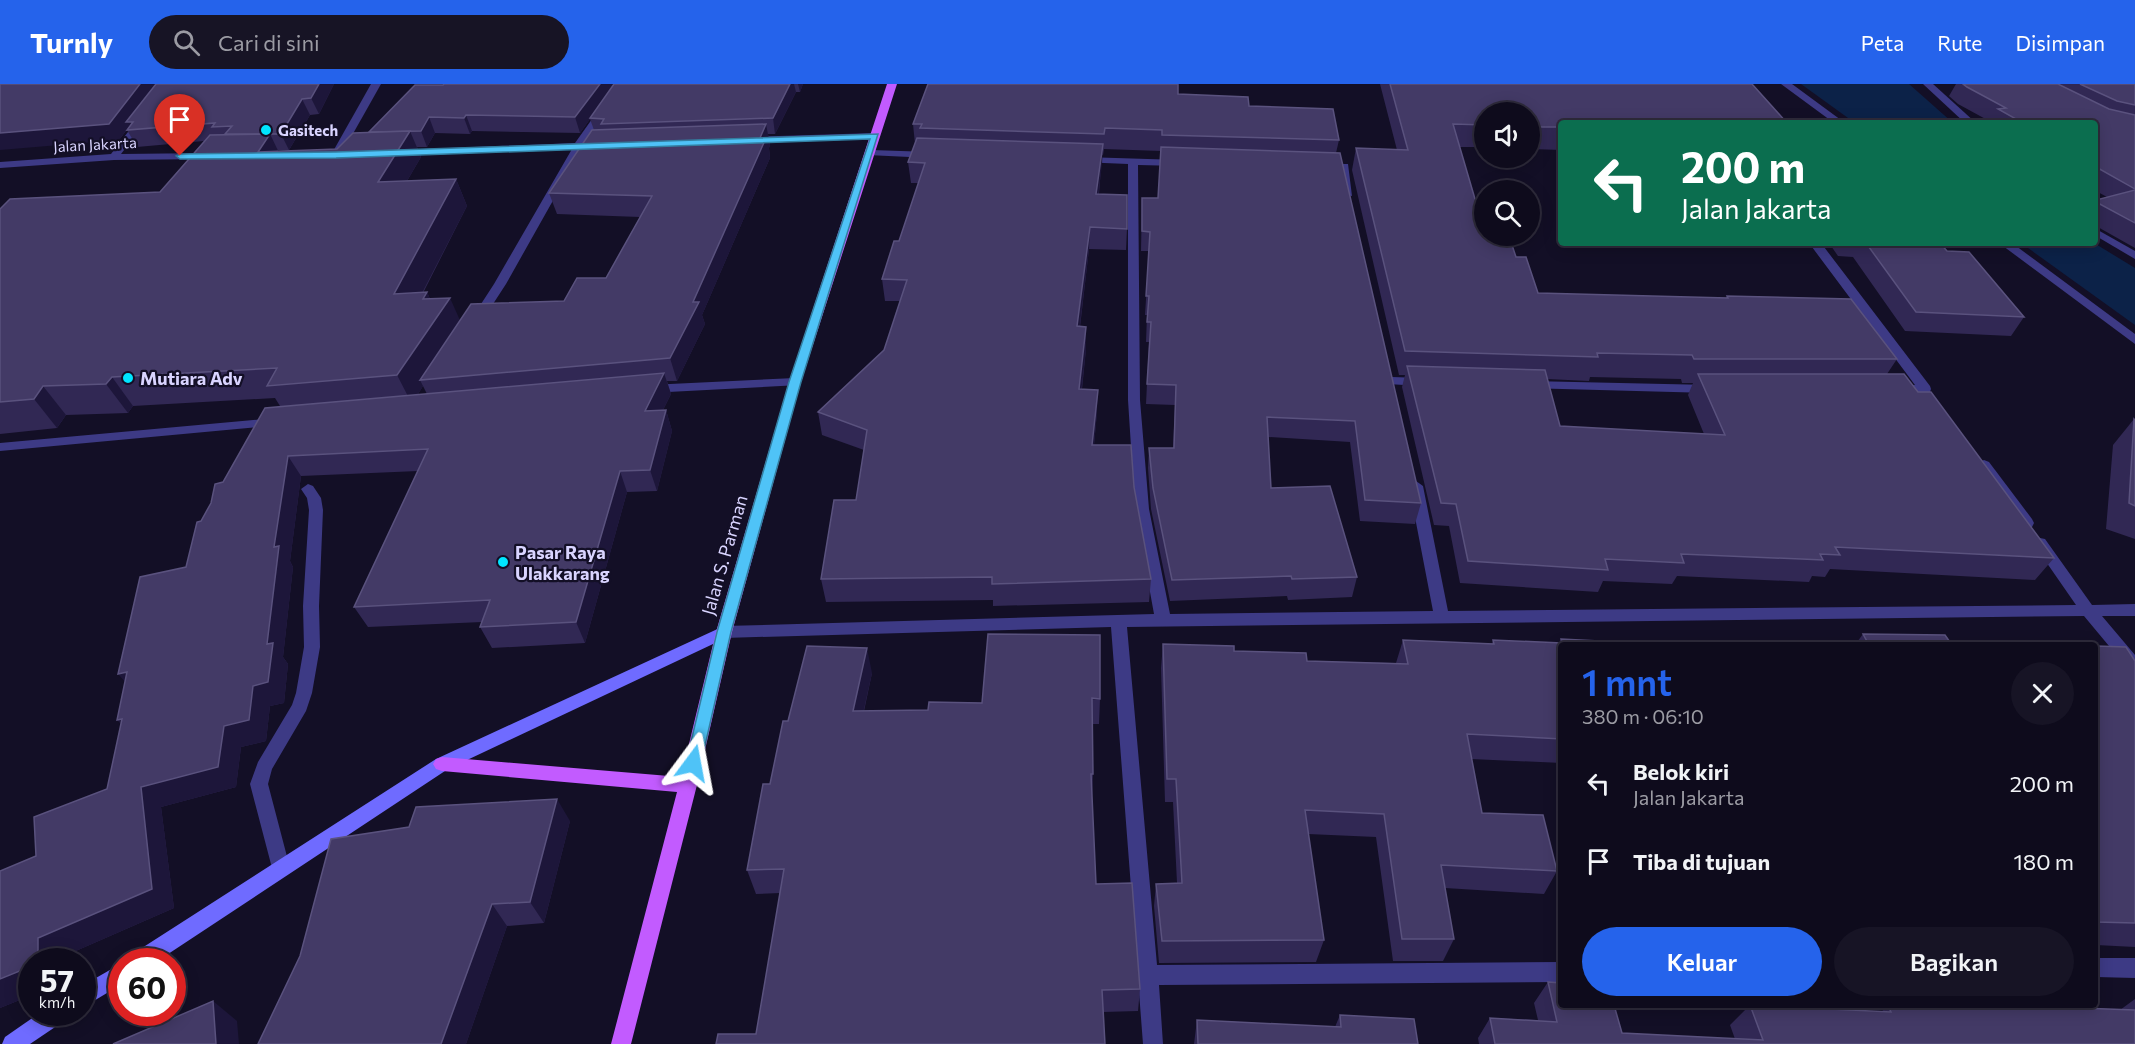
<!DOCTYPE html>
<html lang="id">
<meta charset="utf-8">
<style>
body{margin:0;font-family:Commissioner,sans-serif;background:#171425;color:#f1f3f6;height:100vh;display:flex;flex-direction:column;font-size:22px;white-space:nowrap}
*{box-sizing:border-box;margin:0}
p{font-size:20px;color:#9b9ba3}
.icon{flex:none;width:33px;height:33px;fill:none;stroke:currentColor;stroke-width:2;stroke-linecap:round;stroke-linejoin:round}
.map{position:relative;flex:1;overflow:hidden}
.drawer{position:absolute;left:1558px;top:558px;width:540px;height:366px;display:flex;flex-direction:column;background:#0e0b1c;border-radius:6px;box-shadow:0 3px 15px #0003,0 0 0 2px #2e2b3b}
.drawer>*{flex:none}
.guide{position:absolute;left:1558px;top:36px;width:540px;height:126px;border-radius:6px;box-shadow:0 3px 15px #0003,0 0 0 2px #2e2b3b;background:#0b6e4f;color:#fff;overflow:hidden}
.tools{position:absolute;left:1474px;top:18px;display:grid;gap:12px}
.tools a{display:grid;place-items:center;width:66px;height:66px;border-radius:50%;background:#0e0b1c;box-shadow:0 3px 15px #0003,0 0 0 2px #2e2b3b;font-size:30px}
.speed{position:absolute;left:18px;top:864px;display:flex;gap:12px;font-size:30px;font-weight:700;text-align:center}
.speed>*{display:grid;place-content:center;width:78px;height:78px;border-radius:50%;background:#0e0b1c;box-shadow:0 3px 15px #0003,0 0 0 2px #2e2b3b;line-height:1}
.speed small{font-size:15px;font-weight:400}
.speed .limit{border:9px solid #d22;background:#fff;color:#111}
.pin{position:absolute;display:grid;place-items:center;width:51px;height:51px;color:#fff;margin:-62px -26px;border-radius:50% 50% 50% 0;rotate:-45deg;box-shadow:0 0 6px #0007}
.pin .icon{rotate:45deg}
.me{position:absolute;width:66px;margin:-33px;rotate:13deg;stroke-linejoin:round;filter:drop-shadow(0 0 4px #0008)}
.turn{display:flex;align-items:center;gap:21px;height:126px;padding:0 24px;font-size:27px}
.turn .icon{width:78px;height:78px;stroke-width:2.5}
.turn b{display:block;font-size:42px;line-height:51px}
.round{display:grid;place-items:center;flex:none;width:63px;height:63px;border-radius:32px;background:#171425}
.overview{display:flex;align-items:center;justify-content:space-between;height:102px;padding:0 24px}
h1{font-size:36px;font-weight:600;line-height:45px;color:#2563eb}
.cta{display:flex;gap:12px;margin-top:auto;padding:12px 24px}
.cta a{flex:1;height:69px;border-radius:36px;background:#2563eb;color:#fff;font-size:24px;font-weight:600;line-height:69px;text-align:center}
.cta a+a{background:#171425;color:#f1f3f6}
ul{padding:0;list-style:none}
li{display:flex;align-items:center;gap:18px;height:78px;padding:0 24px}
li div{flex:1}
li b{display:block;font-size:22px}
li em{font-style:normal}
header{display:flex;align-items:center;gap:36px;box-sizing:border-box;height:84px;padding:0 30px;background:#2563eb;color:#fff}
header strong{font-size:28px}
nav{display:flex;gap:33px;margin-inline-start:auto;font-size:21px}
.search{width:420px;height:54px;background:#171425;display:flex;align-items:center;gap:15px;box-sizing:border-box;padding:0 21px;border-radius:33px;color:#9b9ba3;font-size:22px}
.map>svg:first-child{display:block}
</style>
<header>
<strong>Turnly</strong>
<div class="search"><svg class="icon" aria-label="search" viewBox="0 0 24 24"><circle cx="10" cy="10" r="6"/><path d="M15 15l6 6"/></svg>Cari di sini</div>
<nav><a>Peta</a><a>Rute</a><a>Disimpan</a></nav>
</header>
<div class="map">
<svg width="2135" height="960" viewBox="0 0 2135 960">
<rect width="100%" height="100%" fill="#130f26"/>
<g fill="#0c2248">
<path d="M1801,0H1909L1953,39H1855Z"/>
<path d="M2021,159H2094L2135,184V241Z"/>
</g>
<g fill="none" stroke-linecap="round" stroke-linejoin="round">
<g fill="#3d3a85" fill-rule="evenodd">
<path d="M371,0H381L341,71L332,73L331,71Z"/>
<path d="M617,0H627L586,59L602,58L607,61L602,64L582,65L506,200L480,240H472L470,237L494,200L572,65L398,72L393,69L398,66L575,59Z"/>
<path d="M1781,0H1792L1845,39H1834Z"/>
<path d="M1923,0H1933L1976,39H1965Z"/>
<path d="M141,34L146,37L121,70L210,69L215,72L210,75L114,76L0,84V78L111,70L138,35Z"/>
<path d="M875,49L878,50V54L749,59L744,56L749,53Z"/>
<path d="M871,66L931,68L936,71L931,74L867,71V67Z"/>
<path d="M1084,73L1180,76L1185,79L1180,82L1138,81L1140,316L1149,425L1170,530L1433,527L1409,402L1416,397L1423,402L1448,527L2076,521L2033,459L2040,454L2045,455L2092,521L2135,520V532H2102L2135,571V588L2129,586L2084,532L1127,543L1157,881L1562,878V898L1159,901L1163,960H1143L1111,543L724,554L718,552L716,548L718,544L724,542L1154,530L1135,425L1128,316V80L1080,78L1079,76Z"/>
<path d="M1320,80H1348L1352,112L1343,110L1339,85L1320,84Z"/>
<path d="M2096,145L2135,167V175L2096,152Z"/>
<path d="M1809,159H1821L1930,302L1931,305L1930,308H1891L1890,305L1891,302L1915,301Z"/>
<path d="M1999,159H2012L2135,250V260Z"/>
<path d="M1392,293L1422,294L1428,298L1422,302L1387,300L1386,297Z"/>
<path d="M795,294L801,298L800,301L649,309L643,305L649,301Z"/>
<path d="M1530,297L1710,301L1716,305L1710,309L1525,304L1524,301L1525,298Z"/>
<path d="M275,334L280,335L282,338L280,341L0,367V359Z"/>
<path d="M1984,376L1989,378L2032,435L2034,439L2032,443H2022L1979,384L1977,381L1979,378Z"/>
<path d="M308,400L313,402L321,414L323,426L319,522L320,563L312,609L306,627L272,685L268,700L290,784L288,790L281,792L274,790L272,784L250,700L258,678L292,621L296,609L304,563L303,522L309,426L307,414L301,405Z"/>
<path d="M2096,874H2135V894L2096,893Z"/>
</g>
<g fill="#6f6bff" fill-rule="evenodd">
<path d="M724,542L730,544L732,548L730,552L448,685L156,878H128L131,871L436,675Z"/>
<path d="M122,879V900L82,924V902Z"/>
<path d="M41,928H70L67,935L30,960H2L5,953Z"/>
</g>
<path fill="#c25bff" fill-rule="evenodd" d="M887,0H897L801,298L732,548L697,701L631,960H611L677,708L442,687L436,685L433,680L436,675L442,673L681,693L716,548L789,298Z"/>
</g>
<g fill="#312854" fill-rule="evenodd">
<path d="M0,0H334L319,30L310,31L289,66H278V67L337,65L369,48L444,0H803L800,8H796L775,50H768L770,61L769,64L770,74L702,231L705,240L677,297H667L671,310L663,326H666L672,347L657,407L627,408L585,559L492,564L480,543L482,538L368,543L354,523L418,387L301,392L290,477L293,483L283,573L288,580L284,619L270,622L266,657L241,663L236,703L161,723L174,824L62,873L32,878V911L0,924L36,772L107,705L186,483L201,437L223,398L280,322L275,314L133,322L128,329L66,331L57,344L0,350V125L160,108L204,57L137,63L127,46L129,43L119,56ZM590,35L594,46L549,109L557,130L640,133L606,194L564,217L460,237L430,215L427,208L423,209L467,122L456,95L407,97L421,73L417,63H427L435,49L470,50L472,47L580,49ZM423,302L427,310H418Z"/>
<path d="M1380,0H1752L1562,39V66L1530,65V28H1485V63H1459L1485,152L1516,173L1538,209L1726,214L1727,212L1897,275L1887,290L1918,308L2054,474L2035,496L1830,485L1825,493L1812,492L1809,498L1677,492L1672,500L1603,497L1598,508L1460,499L1449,442L1434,441L1402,303L1405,291H1399L1352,86L1356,64L1397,66ZM1590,293L1681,295L1682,299H1693L1688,311L1704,350L1560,342L1547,295L1589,297Z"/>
<path d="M1956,0H2135V164L2096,142V116L2107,113L2096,107V39H1990L1991,38L1958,20L1949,12Z"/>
<path d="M1178,10L1249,22L1339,56L1336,69L1421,419L1415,440L1360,437L1350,358L1268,353L1271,404L1357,493L1352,513L1288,516L1287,512L1170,517L1151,425L1148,384L1149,364H1173L1175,321L1146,320L1149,258H1146L1147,231H1145L1149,167H1141L1142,114H1158L1161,67L1104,65L1103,71H1102L1099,110L1127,145L1126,166L1089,165L1080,243H1086V265L1082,305L1097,328L1094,361L1134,403L1151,495L1149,518L993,522V516L826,518L821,495L856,416L864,366L822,351L818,328L884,266L900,217H885L882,195L899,157L918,99H911L908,78L915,60L913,40Z"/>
<path d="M1829,159H1940L1947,167L2024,233L2011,252L1905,247L1853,173L1838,172Z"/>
<path d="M2134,335L2135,336V455L2106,445L2113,361Z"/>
<path d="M1863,550L1952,561H1855Z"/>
<path d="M1561,555L1677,561H1562V679L1471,675L1482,729L1557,787L1544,810L1445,804L1454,855L1443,877H1393L1376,753L1308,750L1324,856L1316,878L1159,879L1154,822L1156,800L1177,799L1173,718H1165L1161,584L1163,560L1234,567L1307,577L1396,579L1403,556L1492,560L1493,556L1560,559Z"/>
<path d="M2096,562L2135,577V863L2096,861Z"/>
<path d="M872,589L864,627L928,626L982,619L1100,615L1099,640H1092L1093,690L1092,715L1096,800L1140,905L1138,927L1103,928L756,950L780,809L756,810L747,786L788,637Z"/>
<path d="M570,737L544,839L507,842L466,960H258Z"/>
<path d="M1548,898L1622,949L1735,955L1730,941L1750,921L1881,928L1888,922L2018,925L2022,922L2120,926L2135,915V960H1479L1478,954L1490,934L1538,936L1534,919Z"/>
<path d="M1340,931L1418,960H1194L1197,936L1335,943Z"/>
</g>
<g fill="#1d163a">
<path d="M140,0H161L119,56L0,66V49Z"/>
<path d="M319,0H334L319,30L311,14Z"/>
<path d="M600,0H615L580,49L575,33Z"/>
<path d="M790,0H794L796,8L775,50L773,34Z"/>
<path d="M798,0H803L800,8Z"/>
<path d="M302,15L310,31L289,66L281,50Z"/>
<path d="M466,31L472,47L470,50L464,34Z"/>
<path d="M429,33L435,49L427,63L421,47Z"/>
<path d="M766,40L770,61L769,64L770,74L702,231L705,240L677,297L670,274L760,54Z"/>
<path d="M410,47L421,73L390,126L378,98Z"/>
<path d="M270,50L283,77L258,68Z"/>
<path d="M1103,60L1102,80L1096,131V110Z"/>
<path d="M456,95L467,122L407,238L394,210Z"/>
<path d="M1090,143L1089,165L1077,265V242Z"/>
<path d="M427,208L438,232L450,214L463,243L420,296L423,302L412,320L397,291L423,215Z"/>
<path d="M1086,243V265L1079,327V305Z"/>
<path d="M664,289L671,310L652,348L645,327Z"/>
<path d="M112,293L133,322L128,329L106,300Z"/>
<path d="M43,302L66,331L57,344L34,315Z"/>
<path d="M1098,306L1097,328L1092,384V361Z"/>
<path d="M666,326L672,347L657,407L650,386Z"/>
<path d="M288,372L301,392L290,477L293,483L283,573L288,580L284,619L270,622L266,657L241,663L236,703L161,723L174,824L62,873L63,878H38V854L141,703L224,642L253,602L267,560L274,463Z"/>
<path d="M620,387L627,408L585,559L576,538Z"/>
<path d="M867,564L872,589L858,652L853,627Z"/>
<path d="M127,588L137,611L118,590Z"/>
<path d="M122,635L136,656L117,636Z"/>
<path d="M557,715L570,737L544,839L530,818Z"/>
<path d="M492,820L507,842L466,960H441Z"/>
<path d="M32,882V911L0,924V895Z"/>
<path d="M213,917L237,937L239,960H216Z"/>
</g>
<g fill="#433a66" stroke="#5a527e" stroke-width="1.5">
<path d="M0,0H140L109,40L0,49Z"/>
<path d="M156,0H319L311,14L302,15L281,50H225L232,42L212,43L215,39L127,46L133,38H126Z"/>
<path d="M444,0H600L575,33L466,31L464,34L429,33L421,47L369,48L415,1H443Z"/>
<path d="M614,0H790L773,34L601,40L604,35L590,34Z"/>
<path d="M928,0H1178V10L1248,13L1249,22L1333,25L1339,56L1162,51V46L1105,44L1104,50L920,44L922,40H913Z"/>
<path d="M1390,0H1752L1787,39H1562V43H1530V28H1485V41L1453,40L1475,115H1480L1485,131V152H1509L1516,173H1526L1538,209L1728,214L1727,212L1851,215L1897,275H1694L1692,271L1597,269L1598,273L1405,267L1356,64L1408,66Z"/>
<path d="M1963,0H2058L2109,25L2135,31V105L2096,83V39H2023L1998,25L2006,24L1967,3Z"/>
<path d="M2080,0H2135V21L2117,17Z"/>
<path d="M766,40L760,54H766L693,218H699L670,274L420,296L471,220L564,217L577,194H606L652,112L549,109L592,46Z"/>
<path d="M410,47L378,98L456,95L394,210L427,208L423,215L450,214L397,291L267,302L277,284L112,293L106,300L43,302L34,315L0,318V125L10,115L160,108L210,51L270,50L258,68L337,65L353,49Z"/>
<path d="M917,54L1103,60L1096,110L1127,111V145L1090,143L1077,242L1086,243L1079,305L1098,306L1092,361H1131L1134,403L1151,495L992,500V493L821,495L834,416H856L867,346L818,328L884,266L907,196L882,195L894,157H899L925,79L908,78Z"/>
<path d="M1161,63L1340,69L1421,419L1365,416L1355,337L1267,333L1271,404L1330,402L1357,493L1292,495L1291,492L1172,496L1153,404L1149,364H1174L1176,301L1147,300L1151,238H1147L1149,212H1146L1150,148L1142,147V114H1158Z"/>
<path d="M2135,106V139L2096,118V116Z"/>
<path d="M1866,159H1940L1947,167L1969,168L2024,233L1916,228Z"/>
<path d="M1407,282L1545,286L1560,342L1725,351L1698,290H1904L1918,308H1931L2054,474L1835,463L1840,471L1820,470L1823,476L1681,470L1684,479L1605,475L1608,486L1468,477L1456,420L1441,419Z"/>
<path d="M664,289L645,327L666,326L650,386L620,387L576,538L480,543L490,516L354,523L428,365L288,372L274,463L279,462L267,560L273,559L268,598L253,602L249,636L224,642L218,683L141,703L152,805L38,854V878H32V882L0,895V787L36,772L34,733L107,705L122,635L117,636L127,588L118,590L140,493L186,483L197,438L201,437L211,419L215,400L223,398L265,324Z"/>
<path d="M2134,335L2135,336V422L2129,419Z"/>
<path d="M988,550L1100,551V615L1092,614L1093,690H1091L1096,800L1132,799L1140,905L1102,906L1105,960H716L718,950H756L784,785L747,786L763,700H770L783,637H788L807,562L867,564L853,627L928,626L929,618L982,619Z"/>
<path d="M1863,550L1945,551L1952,561H1825H1869Z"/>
<path d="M1561,555L1677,561H1562V655L1467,650L1482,729L1543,731L1557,787L1441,781L1454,855H1402L1384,730L1305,726L1324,856L1162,857L1156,800L1182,799L1176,695H1167L1163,560L1234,562V567L1306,569L1307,577L1408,580L1403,556L1494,560L1493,556L1562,559Z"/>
<path d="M2045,559L2085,561H2047Z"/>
<path d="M2096,562L2126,563L2135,577V839L2096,838Z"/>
<path d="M557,715L530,818L492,820L441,960H258L300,872L331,755L409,743L416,723Z"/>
<path d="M1548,898L1562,899V921H1614L1622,949L1763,956L1750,921L1891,928L1888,922L2024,925L2022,922L2135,926V960H1495L1490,934L1557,938Z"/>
<path d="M213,917L216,960H113Z"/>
<path d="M1340,931L1414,935L1418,960H1198L1197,936L1341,943Z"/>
</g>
<path fill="#4fc3f7" stroke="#337fa1" stroke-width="1.5" d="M878,50L801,298L731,548L701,679L699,684L693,686L688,684L686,679L717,548L789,298L870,55L336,74L180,75L176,72L180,70L336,68Z"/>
<g fill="#00e5ff" stroke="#130f26" stroke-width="2">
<circle cx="266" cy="46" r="6"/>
<circle cx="128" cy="294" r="6"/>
<circle cx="503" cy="478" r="6"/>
</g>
<g text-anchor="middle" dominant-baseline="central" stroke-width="4.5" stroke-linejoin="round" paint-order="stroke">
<g font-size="15" font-weight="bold" fill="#d9d4ff" stroke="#130f26" text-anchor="start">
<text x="278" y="46">Gasitech</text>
</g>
<g font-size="15" fill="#d9d4ff" stroke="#130f26">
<text transform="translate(95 60) rotate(-3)">Jalan Jakarta</text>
</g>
<g font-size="18" font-weight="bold" fill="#d9d4ff" stroke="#130f26" text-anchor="start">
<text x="140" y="294">Mutiara Adv</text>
<text x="515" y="468">Pasar Raya<tspan x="515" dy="21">Ulakkarang</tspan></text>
</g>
<g font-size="18" fill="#d9d4ff" stroke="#130f26">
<text transform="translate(724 471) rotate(-74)">Jalan S. Parman</text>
</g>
</g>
</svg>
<div class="tools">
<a><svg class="icon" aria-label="sound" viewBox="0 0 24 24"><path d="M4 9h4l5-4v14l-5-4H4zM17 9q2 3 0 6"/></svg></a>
<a><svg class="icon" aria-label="search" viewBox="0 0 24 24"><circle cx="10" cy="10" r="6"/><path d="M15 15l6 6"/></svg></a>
</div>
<div class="speed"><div>57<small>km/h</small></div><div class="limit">60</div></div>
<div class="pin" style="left:180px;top:72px;background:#d93025"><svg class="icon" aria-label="arrive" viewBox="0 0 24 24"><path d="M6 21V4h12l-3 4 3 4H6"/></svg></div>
<svg class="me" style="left:693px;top:679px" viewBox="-20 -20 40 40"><path d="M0-17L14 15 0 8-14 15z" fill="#4fc3f7" stroke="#fff" stroke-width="4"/></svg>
<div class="guide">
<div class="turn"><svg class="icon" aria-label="left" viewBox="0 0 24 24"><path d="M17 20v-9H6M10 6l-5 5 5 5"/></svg><div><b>200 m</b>Jalan Jakarta</div></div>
</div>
<section class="drawer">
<div class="overview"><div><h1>1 mnt</h1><p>380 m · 06:10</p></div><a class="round"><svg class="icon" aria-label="close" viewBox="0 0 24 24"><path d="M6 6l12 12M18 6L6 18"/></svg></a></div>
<ul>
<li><svg class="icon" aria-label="left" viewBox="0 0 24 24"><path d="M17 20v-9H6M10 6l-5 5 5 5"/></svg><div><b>Belok kiri</b><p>Jalan Jakarta</p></div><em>200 m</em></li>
<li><svg class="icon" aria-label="arrive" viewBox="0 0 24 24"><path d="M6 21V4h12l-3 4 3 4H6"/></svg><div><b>Tiba di tujuan</b></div><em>180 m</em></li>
</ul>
<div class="cta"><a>Keluar</a><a>Bagikan</a></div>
</section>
</div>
